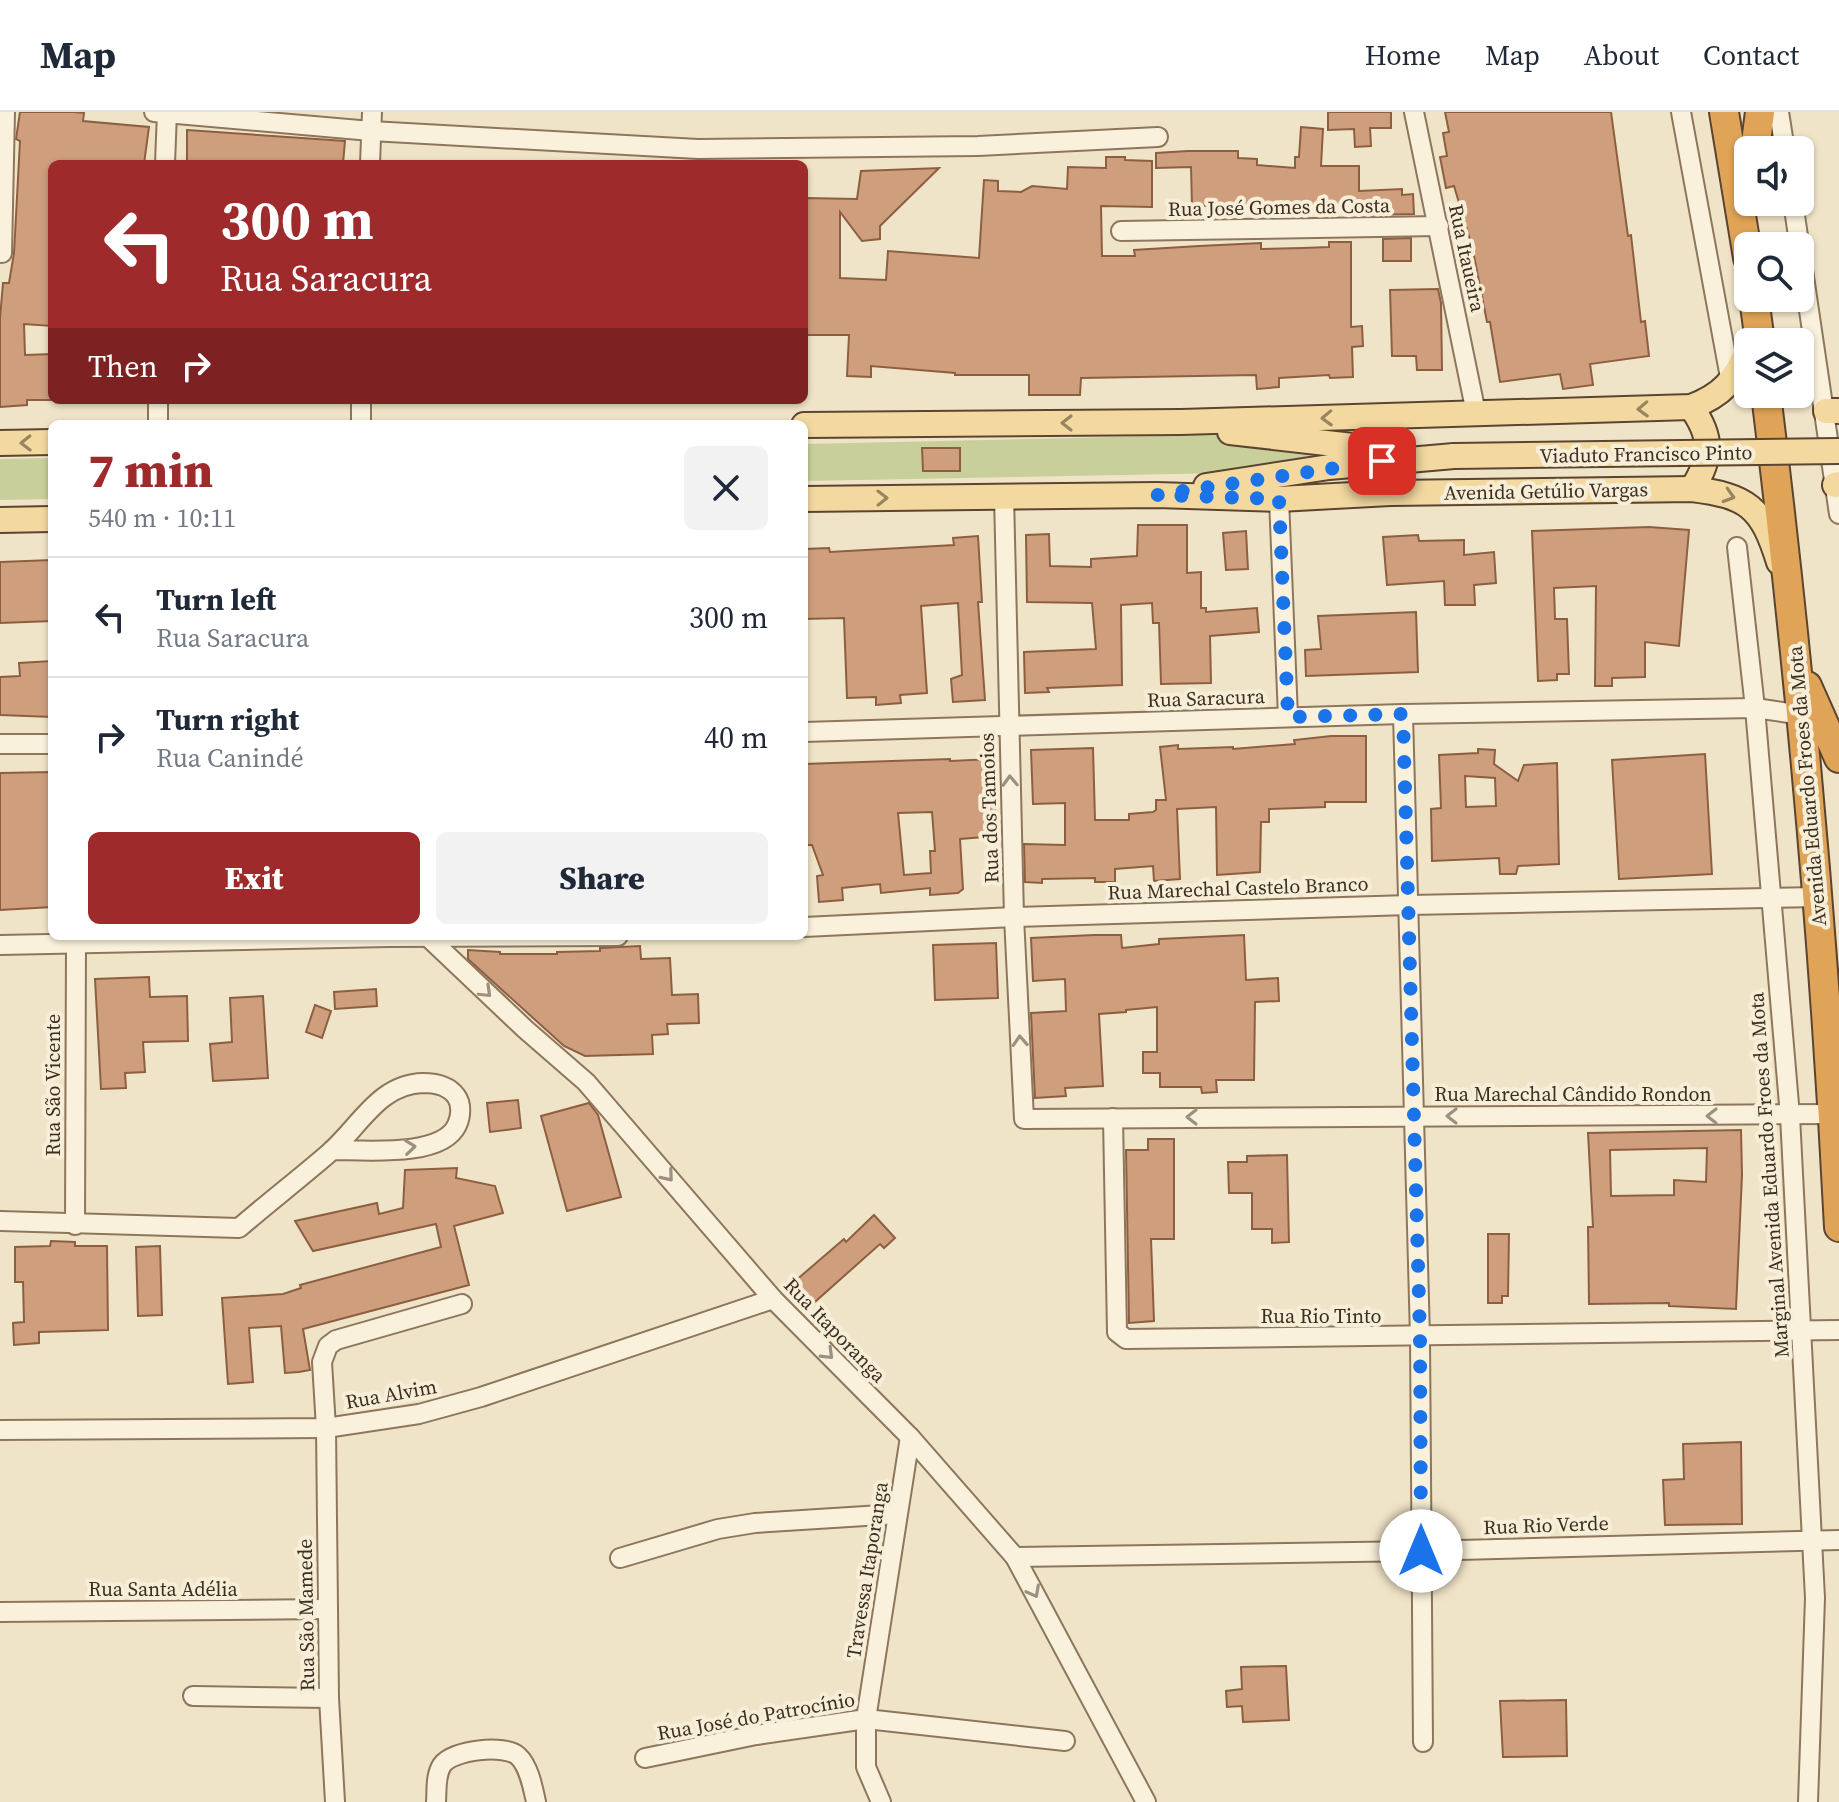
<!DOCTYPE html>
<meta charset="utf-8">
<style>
body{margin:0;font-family:"Source Serif 4",serif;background:#f2f2f3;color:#1f2937;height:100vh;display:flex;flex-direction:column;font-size:30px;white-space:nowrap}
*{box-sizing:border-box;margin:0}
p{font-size:26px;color:#747a83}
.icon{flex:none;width:44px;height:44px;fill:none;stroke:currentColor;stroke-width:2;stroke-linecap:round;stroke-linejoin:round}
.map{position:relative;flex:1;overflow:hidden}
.drawer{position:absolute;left:48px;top:308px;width:760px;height:520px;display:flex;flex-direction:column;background:#fff;border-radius:12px;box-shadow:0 2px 6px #0004}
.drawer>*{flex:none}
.guide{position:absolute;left:48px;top:48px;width:760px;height:244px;border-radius:12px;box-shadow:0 2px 6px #0004;background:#9e2a2b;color:#fff;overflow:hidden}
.controls{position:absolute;left:1734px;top:24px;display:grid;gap:16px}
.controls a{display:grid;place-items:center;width:80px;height:80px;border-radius:12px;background:#fff;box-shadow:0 2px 6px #0004;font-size:40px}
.pin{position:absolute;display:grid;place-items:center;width:68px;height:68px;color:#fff;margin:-34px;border-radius:16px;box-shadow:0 4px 12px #0006}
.me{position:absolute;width:88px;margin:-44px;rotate:0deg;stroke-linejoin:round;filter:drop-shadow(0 0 6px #0008)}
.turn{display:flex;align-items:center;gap:28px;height:168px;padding:0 40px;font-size:36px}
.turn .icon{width:104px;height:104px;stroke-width:2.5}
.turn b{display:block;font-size:56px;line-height:68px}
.then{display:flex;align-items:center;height:76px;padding:0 40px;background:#0003;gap:16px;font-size:30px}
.round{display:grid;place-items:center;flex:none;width:84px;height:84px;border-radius:12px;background:#f2f2f3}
.headline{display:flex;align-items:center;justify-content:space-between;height:136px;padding:0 40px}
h1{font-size:48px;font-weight:800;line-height:60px;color:#9e2a2b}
.button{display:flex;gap:16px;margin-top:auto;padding:16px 40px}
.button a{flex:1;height:92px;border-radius:12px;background:#9e2a2b;color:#fff;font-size:32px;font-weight:800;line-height:92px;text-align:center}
.button a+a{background:#f2f2f3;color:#1f2937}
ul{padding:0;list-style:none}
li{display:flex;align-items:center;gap:24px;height:120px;padding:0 40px;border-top:2px solid #e0e1e3}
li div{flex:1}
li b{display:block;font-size:30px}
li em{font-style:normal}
header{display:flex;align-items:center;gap:48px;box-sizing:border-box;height:112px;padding:0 40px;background:#fff;border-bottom:2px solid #e0e1e3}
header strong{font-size:38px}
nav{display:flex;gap:44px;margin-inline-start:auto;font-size:28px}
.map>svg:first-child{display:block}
</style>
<header>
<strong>Map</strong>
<nav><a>Home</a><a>Map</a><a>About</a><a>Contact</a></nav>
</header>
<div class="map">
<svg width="1839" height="1690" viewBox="0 0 1839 1690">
<rect width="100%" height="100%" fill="#f0e4c8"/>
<g fill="#c9cf9b">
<path d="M1244,322L1313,343L1228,361L804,369V332Z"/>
<path d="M52,346V387L0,388V347Z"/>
</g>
<g fill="#cf9f7d" stroke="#8d5f41" stroke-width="2" fill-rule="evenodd">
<path d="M20,0H74L84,1L83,9L149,15L144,52H52V214L24,212L25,243L52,242V288H27V293L0,295V206L3,171H9L14,141L20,29L16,27Z"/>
<path d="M1328,0H1391V16H1370L1371,34L1355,35L1354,17L1328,18Z"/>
<path d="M1445,0H1611L1628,124L1631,123L1641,210L1645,209L1649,244L1590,252L1593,273L1563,277L1560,262L1500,270L1490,210H1487L1472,134L1454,74L1446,76L1440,45L1447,44L1443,21L1449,20Z"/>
<path d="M1301,15L1323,17L1321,54H1359V79L1402,77V83L1413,82L1414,102L1367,103V99H1321L1322,93L1278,91V100L1236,97V93L1192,94L1191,55L1156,56V41L1188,39H1238V46L1257,47V53L1295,56V45H1299Z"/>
<path d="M187,18L345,29L343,52H187Z"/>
<path d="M1106,45H1125V48L1152,49V95L1101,94L1102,144H1135L1134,138L1199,134L1261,131V137L1303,136L1329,135V130H1351V215L1362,214L1363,234L1352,235L1353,265L1330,266L1329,263L1279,266V275L1257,277L1256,263L1081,266L1080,283H1029V263H955V261L871,254V265L847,264L849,223H805L806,86L857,87L861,59L939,56L880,114V127L862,129L840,100V166L886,168L888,139L979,146L984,68L998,69V79L1021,80L1032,74L1067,77L1068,55L1106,56Z"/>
<path d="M1411,126V149H1383V127Z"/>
<path d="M1438,177L1441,191L1442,258H1417L1416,244H1392L1390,178Z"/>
<path d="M922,336H960V359H923Z"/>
<path d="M1138,413H1187V461L1201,460V496H1206V500L1257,496L1259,520L1210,524L1211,571L1161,572L1159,511H1153L1152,491L1121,493L1122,573L1047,576L1049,580L1025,581L1024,540L1096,537L1092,491L1027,490L1026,423L1049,422L1050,454L1091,455V447L1137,444Z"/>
<path d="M1649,415L1689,418L1679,534L1645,530V565L1612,566V574H1595L1596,474L1554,476L1555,507H1567L1569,562H1557V568L1538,569L1532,419Z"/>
<path d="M1246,419L1248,457L1226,458L1223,421Z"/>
<path d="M1418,423L1419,429L1464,428V443L1494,440L1496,471L1474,473L1475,493H1445L1444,469L1387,473L1383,425Z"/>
<path d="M978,424L982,490H978L985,588L953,590L951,567L962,563L958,491L921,494L927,581L900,583L901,591L876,593V585L847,586L844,506L804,507V437L829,436L830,440L954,433L953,426Z"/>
<path d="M52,448V509L0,511V450Z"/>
<path d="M1416,500L1418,560L1306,564L1305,538L1321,537L1318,504Z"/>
<path d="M52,549V605L0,603V565L20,564L19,551Z"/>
<path d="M1331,624H1366V690H1325V695L1269,697V710H1261L1260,760L1217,763L1216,695L1177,697L1180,767L1154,769L1153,754L1115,757V770H1095V766L1042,767V771L1025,770L1024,732L1065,733V691L1033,692L1031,638L1093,636L1095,708H1129V702L1153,700L1156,698V688H1166L1160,635L1178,633V637L1233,635V637L1295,632L1294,628Z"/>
<path d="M1478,637L1495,638L1494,652L1518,669L1524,653L1557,651L1559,752L1518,754L1516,762H1500L1499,746L1432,749L1431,697L1441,696L1439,643L1478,641ZM1465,664L1495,666L1496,694L1466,695Z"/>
<path d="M1705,642L1712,762L1619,767L1612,648Z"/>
<path d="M950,647V649L994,647L996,724L960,727L963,777L958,781L930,783V776L881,781L880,772L842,776L843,788L819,790L817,764L823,763L812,733H804V652ZM932,700L935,739H930L931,761L904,763L898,701Z"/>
<path d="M52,660V795L0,798V661Z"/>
<path d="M1094,823H1121L1122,836L1159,832V827L1244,823L1246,868L1278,866L1279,889L1255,890L1254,968H1216L1217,980L1202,981L1201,975H1160V961H1143V940H1157V895L1126,898V900L1099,902L1103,974L1065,976L1066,984L1035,986L1031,901L1066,899L1065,867L1033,869L1031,826Z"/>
<path d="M996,831L998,886L935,888L933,833Z"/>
<path d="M640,834L641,847L670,846L672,883L698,882L699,911L667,912L668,922L652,923L653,942L585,944L564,934L468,847V838L500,840V842H557V840L600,839V836Z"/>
<path d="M149,865L150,885L187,884L188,929L143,930L145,960L125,961L126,976L101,977L95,867Z"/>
<path d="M376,877L377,894L335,897L334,880Z"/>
<path d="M263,884L268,966L213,969L210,932L232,930L230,886Z"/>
<path d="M315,893L331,899L322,926L306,920Z"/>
<path d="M518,988L521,1016L490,1020L487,991Z"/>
<path d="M589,991L598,1003L621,1085L567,1099L541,1004Z"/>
<path d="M1741,1018L1742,1063L1736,1197L1669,1194V1191L1589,1192L1588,1115H1593L1588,1021ZM1707,1036L1706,1070L1674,1068V1083L1611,1084L1610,1038Z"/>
<path d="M1148,1027H1174V1127H1151L1154,1209L1129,1211L1126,1038H1148Z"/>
<path d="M1287,1043L1289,1130L1272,1131V1117H1252V1081H1229L1228,1050H1247V1044Z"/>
<path d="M457,1056L456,1066L495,1074L503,1101L454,1114L469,1173L303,1217L310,1258L299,1260L285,1261L281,1214L249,1216L253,1270L228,1272L222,1186L283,1182L301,1176L300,1173L441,1135L436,1112L313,1139L295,1109L377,1091L379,1102L403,1096L405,1058Z"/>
<path d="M874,1103L895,1126L884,1136L880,1132L807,1197L787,1176L844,1127L846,1130Z"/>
<path d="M1488,1122H1509L1508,1184H1502V1191H1488Z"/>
<path d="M51,1129L75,1130V1134H107L108,1218L39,1220V1231L14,1233L13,1211L24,1210L23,1170H15V1135L50,1134Z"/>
<path d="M160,1134L162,1203L138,1204L136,1135Z"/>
<path d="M1741,1330L1742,1412L1665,1413L1663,1368L1684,1367L1683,1332Z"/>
<path d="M1286,1554L1289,1608L1243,1610L1242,1594L1227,1595L1226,1579L1242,1577L1241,1555Z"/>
<path d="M1566,1588L1567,1644L1503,1645L1500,1589Z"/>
</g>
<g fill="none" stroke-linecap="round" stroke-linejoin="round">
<defs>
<g id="minor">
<path d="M154,0L371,19L698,37L978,34L1158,25"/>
<path d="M1414,0L1476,301"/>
<path d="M1681,0L1731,271"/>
<path d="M1779,0L1785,38"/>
<path d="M165,52L167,0"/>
<path d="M370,52L372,0"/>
<path d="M1793,90L1839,402"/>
<path d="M1121,119L1439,114"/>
<path d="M2,141L5,0"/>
<path d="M158,312V288"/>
<path d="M361,312V288"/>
<path d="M1004,384L1014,805L1024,1007L1834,1002"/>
<path d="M1279,387L1288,605"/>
<path d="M1737,435L1755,596L1790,1004L1815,1486L1808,1690"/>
<path d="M1403,602L1420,1225L1423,1630"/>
<path d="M804,620L1403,602L1755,596L1802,603"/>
<path d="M0,632H52"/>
<path d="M804,815L1014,805L1409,793L1818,785"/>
<path d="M429,826L525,917L586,970L773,1187L910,1325L1015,1445L1146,1690"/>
<path d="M0,833L389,825L618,824"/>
<path d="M1113,1006L1117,1220L1126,1227L1839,1218"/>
<path d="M0,1109L239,1116C268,1091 299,1067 328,1042C359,1016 378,972 423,971C435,971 448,973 456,984C462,992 461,1004 457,1013C442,1046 364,1038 332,1038"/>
<path d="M75,1113L76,832"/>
<path d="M0,1318L326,1316L419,1302L481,1285L773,1187"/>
<path d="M1015,1445L1421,1439L1839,1428"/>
<path d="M620,1446L718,1417L755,1411L897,1402"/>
<path d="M0,1500L327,1497"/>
<path d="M193,1584L329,1586"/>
<path d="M645,1646L756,1623L866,1607L1065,1629"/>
<path d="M335,1690L329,1586L326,1316L322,1250L328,1234L336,1228L462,1192"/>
<path d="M436,1690C437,1678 435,1664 442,1653C452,1638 505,1632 518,1644C529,1654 533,1676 536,1690"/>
<path d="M881,1690L866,1655V1607L910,1325"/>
</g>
<g id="major">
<path d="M1691,295C1713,325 1712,346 1692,377"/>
<path d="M1826,299H1839"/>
<path d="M804,313L1181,310L1691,295C1723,283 1735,268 1748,237"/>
<path d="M1230,320L1388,338"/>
<path d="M0,331L52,330"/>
<path d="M1835,373L1839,372"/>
<path d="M1206,374L1329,355L1454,344"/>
<path d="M804,387L1157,383L1279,387L1390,381L1692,377C1748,384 1762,395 1779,450"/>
<path d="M0,408L52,407"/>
</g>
<g id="highway">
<path d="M1724,0L1748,146"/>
<path d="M1755,38L1760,0"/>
<path d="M1754,186L1760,230"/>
<path d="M1766,282C1800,559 1825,837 1839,1115"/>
<path d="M1807,574L1839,646"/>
</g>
</defs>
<use href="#minor" stroke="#8d765c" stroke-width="22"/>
<use href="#major" stroke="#5b4430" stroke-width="28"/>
<use href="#highway" stroke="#5b4430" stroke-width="32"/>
<use href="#minor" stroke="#faf1dc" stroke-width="18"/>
<use href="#major" stroke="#f3d9a0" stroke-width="24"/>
<use href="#highway" stroke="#e0a458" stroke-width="28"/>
<defs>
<path id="major-bridge" d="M1454,344L1839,339"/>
</defs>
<use href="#major-bridge" stroke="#5b4430" stroke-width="28" stroke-linecap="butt"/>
<use href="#major-bridge" stroke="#f3d9a0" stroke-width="24"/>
</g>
<defs><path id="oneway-chevron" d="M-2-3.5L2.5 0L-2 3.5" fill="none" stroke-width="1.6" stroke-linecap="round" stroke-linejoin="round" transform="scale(2)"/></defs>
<g stroke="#988460">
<use href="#oneway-chevron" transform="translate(1643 297) rotate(178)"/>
<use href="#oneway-chevron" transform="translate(1327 306) rotate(178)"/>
<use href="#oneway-chevron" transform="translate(1067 311) rotate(180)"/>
<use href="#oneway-chevron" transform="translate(26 331) rotate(179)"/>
<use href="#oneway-chevron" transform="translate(1729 384) rotate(17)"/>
<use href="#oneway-chevron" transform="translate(882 386) rotate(-1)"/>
</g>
<g stroke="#9c907e">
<use href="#oneway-chevron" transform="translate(1010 669) rotate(-92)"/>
<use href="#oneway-chevron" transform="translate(486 880) rotate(44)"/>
<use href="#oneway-chevron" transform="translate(1020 929) rotate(-93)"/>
<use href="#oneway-chevron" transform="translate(1452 1004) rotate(-180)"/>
<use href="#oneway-chevron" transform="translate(1712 1004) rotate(-180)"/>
<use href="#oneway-chevron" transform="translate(1192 1005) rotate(180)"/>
<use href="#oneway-chevron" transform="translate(410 1035) rotate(-6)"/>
<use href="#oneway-chevron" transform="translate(668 1064) rotate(50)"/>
<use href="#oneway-chevron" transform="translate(828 1242) rotate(45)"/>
<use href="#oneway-chevron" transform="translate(1034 1480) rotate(62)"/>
</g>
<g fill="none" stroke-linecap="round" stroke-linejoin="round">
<path stroke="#1a73e8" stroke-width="14" stroke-dasharray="0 25.2" d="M1382,349L1157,383L1279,387L1288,605L1403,602L1420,1225L1421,1439"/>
</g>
<g text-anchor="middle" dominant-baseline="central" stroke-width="8" stroke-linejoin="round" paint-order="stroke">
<g font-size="20" fill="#3d2e20" stroke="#f7eed8">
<text transform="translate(1279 95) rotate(-1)">Rua José Gomes da Costa</text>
<text transform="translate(1467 146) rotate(78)">Rua Itaueira</text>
<text transform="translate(1646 342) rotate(-1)">Viaduto Francisco Pinto</text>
<text transform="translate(1546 379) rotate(-1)">Avenida Getúlio Vargas</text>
<text transform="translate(1206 586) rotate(-2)">Rua Saracura</text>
<text transform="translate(1807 674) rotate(-95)">Avenida Eduardo Froes da Mota</text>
<text transform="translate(989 696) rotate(-92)">Rua dos Tamoios</text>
<text transform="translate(1238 776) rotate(-2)">Rua Marechal Castelo Branco</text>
<text transform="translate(53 973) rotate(-90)">Rua São Vicente</text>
<text x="1573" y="982">Rua Marechal Cândido Rondon</text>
<text transform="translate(1769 1063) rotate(-94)">Marginal Avenida Eduardo Froes da Mota</text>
<text x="1321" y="1204">Rua Rio Tinto</text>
<text transform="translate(835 1218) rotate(46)">Rua Itaporanga</text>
<text transform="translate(391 1282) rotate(-10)">Rua Alvim</text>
<text transform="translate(1546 1413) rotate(-2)">Rua Rio Verde</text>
<text transform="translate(867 1458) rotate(-81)">Travessa Itaporanga</text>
<text x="163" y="1477">Rua Santa Adélia</text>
<text transform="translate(306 1503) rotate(-91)">Rua São Mamede</text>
<text transform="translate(756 1604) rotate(-10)">Rua José do Patrocínio</text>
</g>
</g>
</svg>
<div class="controls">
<a><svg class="icon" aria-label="sound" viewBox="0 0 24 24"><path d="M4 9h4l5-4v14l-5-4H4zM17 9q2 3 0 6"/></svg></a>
<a><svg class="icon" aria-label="search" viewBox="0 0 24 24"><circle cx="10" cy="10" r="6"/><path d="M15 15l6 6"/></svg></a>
<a><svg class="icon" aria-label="layers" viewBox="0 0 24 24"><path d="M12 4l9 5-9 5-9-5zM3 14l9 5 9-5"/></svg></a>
</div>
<div class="pin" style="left:1382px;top:349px;background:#d93025"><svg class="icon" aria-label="arrive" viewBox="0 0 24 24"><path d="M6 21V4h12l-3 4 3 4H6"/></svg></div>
<svg class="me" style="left:1421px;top:1439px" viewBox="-20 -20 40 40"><circle r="19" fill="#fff"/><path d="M0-13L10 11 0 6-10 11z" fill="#1a73e8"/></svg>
<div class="guide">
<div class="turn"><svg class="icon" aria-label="left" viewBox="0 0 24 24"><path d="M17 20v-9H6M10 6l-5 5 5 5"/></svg><div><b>300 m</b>Rua Saracura</div></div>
<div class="then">Then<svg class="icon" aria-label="right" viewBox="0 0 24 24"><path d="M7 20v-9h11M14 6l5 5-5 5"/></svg></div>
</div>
<section class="drawer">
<div class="headline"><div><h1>7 min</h1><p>540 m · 10:11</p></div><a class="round"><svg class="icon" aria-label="close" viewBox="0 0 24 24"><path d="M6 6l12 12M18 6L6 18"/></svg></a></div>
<ul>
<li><svg class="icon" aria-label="left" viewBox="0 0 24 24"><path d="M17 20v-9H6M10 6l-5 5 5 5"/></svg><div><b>Turn left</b><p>Rua Saracura</p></div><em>300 m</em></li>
<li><svg class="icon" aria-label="right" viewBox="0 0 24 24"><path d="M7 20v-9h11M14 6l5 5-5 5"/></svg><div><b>Turn right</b><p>Rua Canindé</p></div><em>40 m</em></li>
</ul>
<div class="button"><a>Exit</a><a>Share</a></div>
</section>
</div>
